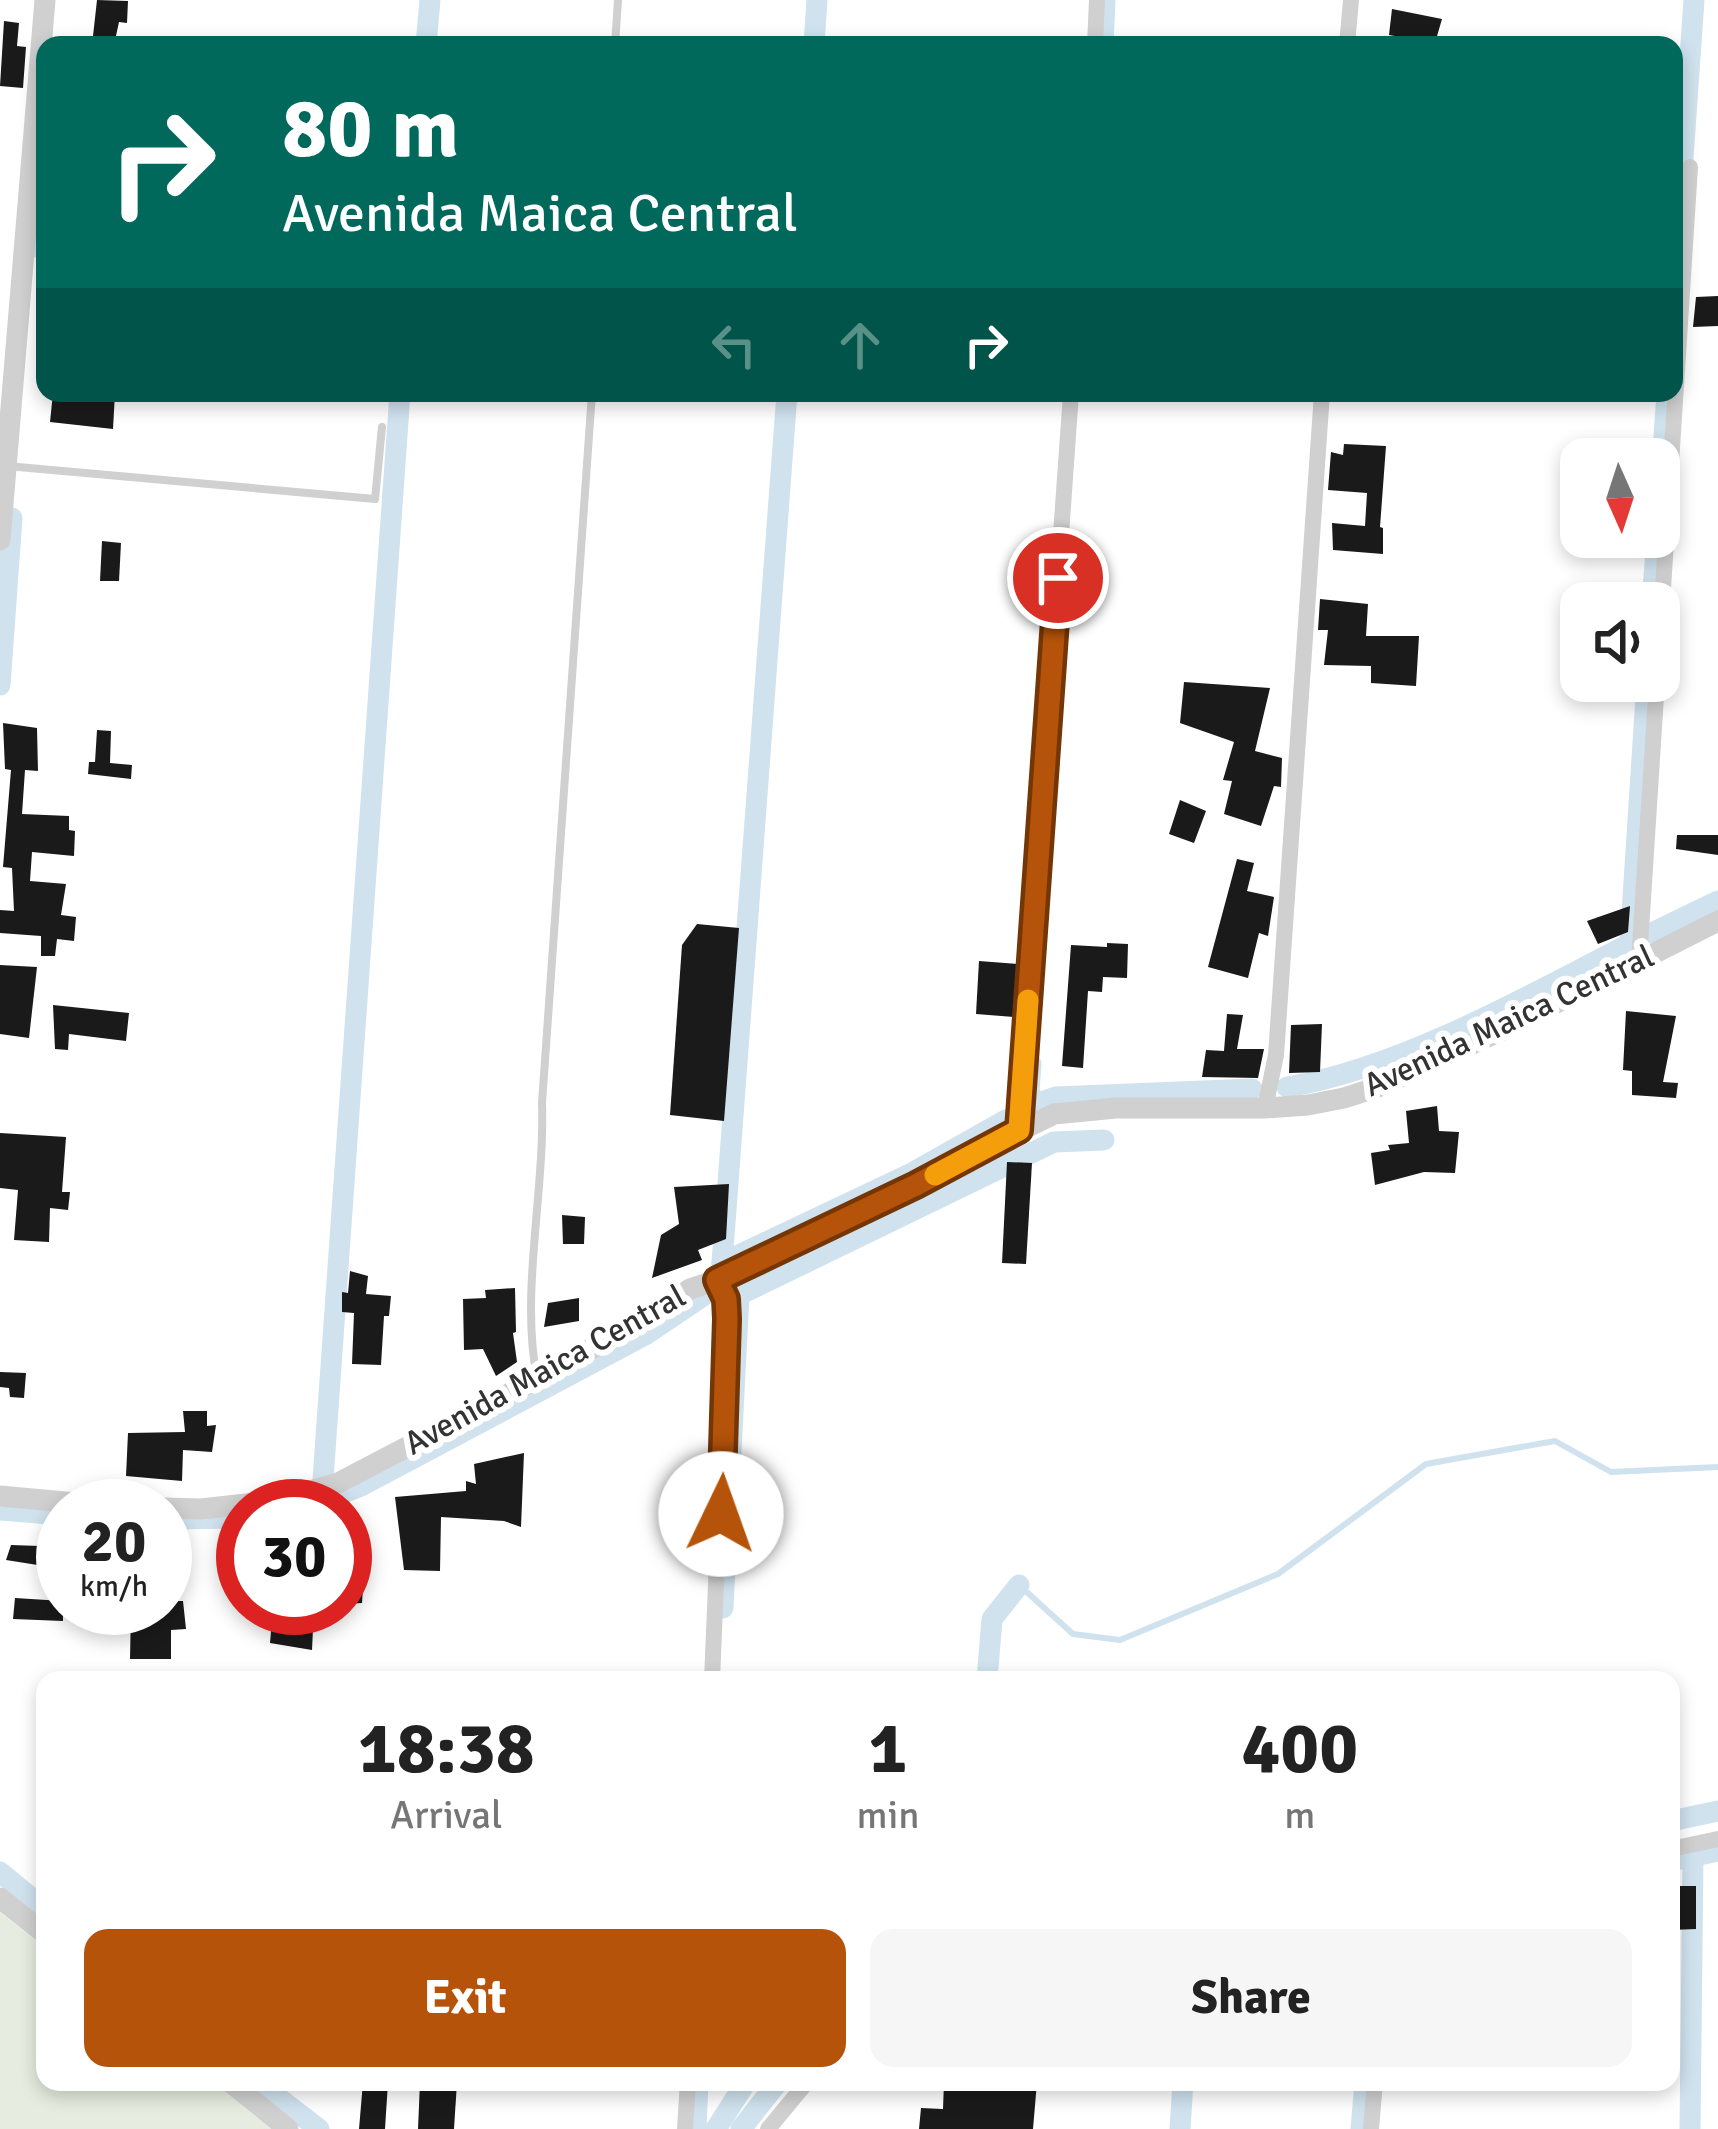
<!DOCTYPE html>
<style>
body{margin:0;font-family:Signika,sans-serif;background:#f6f6f6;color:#222;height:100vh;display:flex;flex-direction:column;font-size:45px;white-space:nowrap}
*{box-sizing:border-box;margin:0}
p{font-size:39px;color:#767676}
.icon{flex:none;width:66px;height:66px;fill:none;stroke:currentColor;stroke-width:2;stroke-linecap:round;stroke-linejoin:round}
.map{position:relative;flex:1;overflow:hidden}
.drawer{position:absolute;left:36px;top:1671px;width:1644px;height:420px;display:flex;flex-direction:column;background:#fff;border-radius:24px;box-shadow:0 6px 18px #0003}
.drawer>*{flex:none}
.banner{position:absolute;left:36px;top:36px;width:1647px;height:366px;border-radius:24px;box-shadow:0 6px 18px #0003;background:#00695c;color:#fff;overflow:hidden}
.needle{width:78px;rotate:177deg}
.tools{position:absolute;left:1560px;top:438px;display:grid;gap:24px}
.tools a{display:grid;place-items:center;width:120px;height:120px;border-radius:24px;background:#fff;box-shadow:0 6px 18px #0003;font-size:60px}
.speed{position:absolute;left:36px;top:1479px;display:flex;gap:24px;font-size:60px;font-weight:700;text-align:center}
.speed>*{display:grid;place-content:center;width:156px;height:156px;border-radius:50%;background:#fff;box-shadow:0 6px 18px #0003;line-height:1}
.speed small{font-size:30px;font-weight:400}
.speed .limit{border:18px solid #d22;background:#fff;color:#111}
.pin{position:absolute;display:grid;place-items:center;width:102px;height:102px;color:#fff;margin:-51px;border:6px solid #fff;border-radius:50%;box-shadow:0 3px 12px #0007}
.me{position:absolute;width:132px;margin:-66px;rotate:3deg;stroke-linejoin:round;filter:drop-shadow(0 0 9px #0008)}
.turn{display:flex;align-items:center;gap:42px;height:252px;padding:0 48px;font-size:54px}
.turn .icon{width:156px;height:156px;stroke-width:2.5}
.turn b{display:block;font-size:84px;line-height:102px}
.lanes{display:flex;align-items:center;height:114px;padding:0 48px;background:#0003;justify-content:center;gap:60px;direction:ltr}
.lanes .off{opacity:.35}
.eta{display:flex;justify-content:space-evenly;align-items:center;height:204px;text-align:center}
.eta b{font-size:72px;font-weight:700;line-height:84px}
.button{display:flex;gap:24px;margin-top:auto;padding:24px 48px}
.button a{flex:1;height:138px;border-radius:24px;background:#b45309;color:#fff;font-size:48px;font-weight:700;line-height:138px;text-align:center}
.button a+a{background:#f6f6f6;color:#222}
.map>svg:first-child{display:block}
</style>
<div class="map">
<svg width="1718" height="2129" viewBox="0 0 1718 2129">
<rect width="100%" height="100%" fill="#fff"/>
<path fill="#e6ecdf" d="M0,1912L45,1948V2082H213L271,2129H0Z"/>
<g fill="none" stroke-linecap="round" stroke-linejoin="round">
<path stroke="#cfe2ee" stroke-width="6" d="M1019,1585L1073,1634L1120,1640L1278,1574L1426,1464L1555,1441L1611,1472L1718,1467"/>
<g stroke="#cfe2ee" stroke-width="21">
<path d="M426,45L430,0"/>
<path d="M814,45L817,0"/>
<path d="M1103,45L1105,0"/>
<path d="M1681,187L1694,0"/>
<path d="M34,247L45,129"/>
<path d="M1659,508L1667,393"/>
<path d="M1652,603L1657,537"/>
<path d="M0,685L12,518"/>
<path d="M1652,933L1718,901"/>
<path d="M1630,944L1647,681"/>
<path d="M1031,1064L1029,1091L1034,1104"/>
<path d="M1287,1087C1399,1069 1529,996 1631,943"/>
<path d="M1032,1105L1056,1097L1252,1089"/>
<path d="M722,1263L787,393"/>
<path d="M722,1263L912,1173L1006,1120"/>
<path d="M323,1479L400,393"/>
<path d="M310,1506L361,1486L645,1335L706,1294"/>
<path d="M0,1510L63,1515"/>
<path d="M165,1519L243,1518"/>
<path d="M723,1608L739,1295L1054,1142L1104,1140"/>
<path d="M987,1680L992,1619L1019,1585"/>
<path d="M1671,1821L1718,1811"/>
<path d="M1671,1861L1718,1851"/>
<path d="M0,1872L45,1909"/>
<path d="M258,2082L319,2129"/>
<path d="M696,2129L698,2082"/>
<path d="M716,2129L746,2082"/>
<path d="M741,2129L778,2082"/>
<path d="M1180,2129L1183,2082"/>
<path d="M1361,2129L1365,2082"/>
<path d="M1690,2129L1693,1857"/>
</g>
</g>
<g fill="#1a1a1a">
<path d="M97,0L128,1L127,23L119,22L114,45H92Z"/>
<path d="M1392,9L1442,19L1435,43L1389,35Z"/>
<path d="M4,21L19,23L17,46L26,47L23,88L0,86Z"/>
<path d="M1718,296V326L1693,327L1696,297Z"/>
<path d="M53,393H115L113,429L50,422Z"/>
<path d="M1344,444L1386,446L1380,527L1383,528V554L1333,550L1332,523L1365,526L1367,493L1328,490L1331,452L1343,455Z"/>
<path d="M102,541L121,543L119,581H100Z"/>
<path d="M1320,599L1368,604L1366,636H1419L1416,686L1371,683V666L1324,665L1328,630H1318Z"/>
<path d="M1184,682L1270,688L1255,751L1282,758L1281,787L1274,786L1261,826L1224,814L1232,781L1223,780L1234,742L1180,723Z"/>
<path d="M3,723L37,728L38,771L25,770L22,814L69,816V830L75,831L74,856L32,852L30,881L66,884L61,915L76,917L74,941L57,939L55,956H41V936L0,933V910L14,911L12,868L3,867L11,770L5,769Z"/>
<path d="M97,730L111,731L110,763L132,765L131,779L88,774L89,762H95Z"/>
<path d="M1180,800L1206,811L1194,843L1169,834Z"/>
<path d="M1677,835H1718V855L1676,849Z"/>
<path d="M1237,859L1254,863L1247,891L1274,897L1268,936L1259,933L1248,978L1208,967Z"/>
<path d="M1630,906L1628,932L1598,944L1587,921Z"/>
<path d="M697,924L739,928L724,1121L670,1115L682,945Z"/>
<path d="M1107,943L1128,944L1127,978L1103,977L1102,992L1088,991L1083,1068L1062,1066L1071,945L1107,947Z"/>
<path d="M979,961L1018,964L1014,1017L976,1014Z"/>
<path d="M0,965L37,967L29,1038L0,1034Z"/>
<path d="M53,1005L129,1013L126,1041L69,1034L68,1050L55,1049Z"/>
<path d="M1626,1011L1676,1016L1663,1082L1678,1083L1676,1098L1632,1095V1071L1623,1070Z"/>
<path d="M1227,1014L1243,1015L1237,1049H1264L1258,1078L1202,1077L1206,1050L1224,1051Z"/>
<path d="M1322,1024L1320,1072L1289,1073L1291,1025Z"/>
<path d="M1437,1106L1439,1131L1459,1132L1455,1173L1424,1172L1375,1185L1371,1153L1390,1150L1388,1145L1409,1143L1406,1111Z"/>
<path d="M0,1133L66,1137L62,1192H70L68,1210L50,1208L49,1242L14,1240L18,1190L0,1188Z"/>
<path d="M1007,1162L1032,1163L1026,1264L1002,1263Z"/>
<path d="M729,1184L726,1239L698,1250L702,1260L652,1278L661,1235L679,1224L674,1187Z"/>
<path d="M562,1215L585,1217L584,1244H563Z"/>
<path d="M350,1271L368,1276L366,1294L391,1296L389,1316H384L381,1365L352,1364L354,1313L342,1312V1292L348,1293Z"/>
<path d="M515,1288L516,1332L513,1333L517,1362L496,1376L483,1349L464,1350L463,1299L486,1298L485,1290Z"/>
<path d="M579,1298V1321L544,1327L548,1303Z"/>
<path d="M0,1372L26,1373L24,1398L10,1397L9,1388L0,1387Z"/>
<path d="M183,1411H207V1426L216,1425L212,1452L183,1450L182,1481L126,1476L128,1433L185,1432Z"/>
<path d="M524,1453L521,1527L504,1521L441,1517L440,1571L404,1570L395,1497L466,1491V1481L476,1484L474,1464Z"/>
<path d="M366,1537L362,1603L345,1604V1540Z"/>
<path d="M11,1545L40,1546V1552L63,1551V1569L6,1560Z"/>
<path d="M15,1598L63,1601V1621L13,1619Z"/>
<path d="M165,1601H183L186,1629L171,1630V1659H130L131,1608H165Z"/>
<path d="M273,1608H314L312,1650L270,1643Z"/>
<path d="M1671,1886H1696V1929L1671,1930Z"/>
<path d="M363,2082H388L385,2129H359Z"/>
<path d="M420,2082H457L454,2129H418Z"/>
<path d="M944,2082H1037L1033,2129H919L921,2108L943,2109Z"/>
</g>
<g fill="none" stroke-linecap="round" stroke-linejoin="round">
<g stroke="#d0d0d0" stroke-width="8">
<path d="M615,45L618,0"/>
<path d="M7,466L375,499L382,427"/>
<path d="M537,1378C520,1294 545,1191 542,1103L592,393"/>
</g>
<g stroke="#d0d0d0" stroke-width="16">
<path d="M1095,45L1097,0"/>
<path d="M1347,45L1351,0"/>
<path d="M1659,651L1690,167"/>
<path d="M1639,961L1657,681"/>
<path d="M1265,1108L1276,1055L1322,393"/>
<path d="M1019,1129L1071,393"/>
<path d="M712,1680L727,1319L726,1299L717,1280"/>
<path d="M1671,1849L1718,1839"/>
<path d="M685,2129L688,2082"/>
<path d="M768,2129L807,2082"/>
<path d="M1371,2129L1375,2082"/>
</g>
<g stroke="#d0d0d0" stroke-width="21">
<path d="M0,540L45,0"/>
<path d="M0,1496L109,1506"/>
<path d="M165,1508L201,1509L273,1501L338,1483L537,1379L652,1315L690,1289L717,1280L1054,1114L1116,1108H1265L1308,1105L1344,1098L1378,1087L1505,1029L1718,921"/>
<path d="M0,1898L45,1934"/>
<path d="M230,2082L288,2129"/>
</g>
</g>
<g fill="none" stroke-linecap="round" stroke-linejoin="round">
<defs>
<path id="route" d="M721,1514L727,1319L726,1299L717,1280L916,1185L1019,1130L1058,578"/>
</defs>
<use href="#route" stroke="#753606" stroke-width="30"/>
<use href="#route" stroke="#b45309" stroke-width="21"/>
<path stroke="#f59e0b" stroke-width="21" d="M935,1175L1019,1130L1028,1000"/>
</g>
<g text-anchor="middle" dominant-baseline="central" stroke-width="12" stroke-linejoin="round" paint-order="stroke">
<g font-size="33" fill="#333" stroke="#fff">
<text transform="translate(1509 1021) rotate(-25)">Avenida Maica Central</text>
<text transform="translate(545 1370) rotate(-29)">Avenida Maica Central</text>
</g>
</g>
</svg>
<div class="tools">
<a><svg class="needle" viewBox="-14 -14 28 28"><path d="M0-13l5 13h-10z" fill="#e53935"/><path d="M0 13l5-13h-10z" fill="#767676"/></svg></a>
<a><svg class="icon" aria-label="sound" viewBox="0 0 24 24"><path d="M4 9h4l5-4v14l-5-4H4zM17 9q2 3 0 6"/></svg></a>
</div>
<div class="speed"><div>20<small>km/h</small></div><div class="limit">30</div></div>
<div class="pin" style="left:1058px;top:578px;background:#d93025"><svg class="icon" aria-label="arrive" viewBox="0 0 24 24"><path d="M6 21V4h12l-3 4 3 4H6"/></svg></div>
<svg class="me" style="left:721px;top:1514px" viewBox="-20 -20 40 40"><circle r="19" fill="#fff"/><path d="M0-13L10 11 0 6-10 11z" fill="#b45309"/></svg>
<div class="banner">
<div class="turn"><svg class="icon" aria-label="right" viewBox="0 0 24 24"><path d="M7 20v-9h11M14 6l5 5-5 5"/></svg><div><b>80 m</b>Avenida Maica Central</div></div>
<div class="lanes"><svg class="icon off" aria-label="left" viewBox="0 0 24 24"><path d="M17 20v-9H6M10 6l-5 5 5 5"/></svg><svg class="icon off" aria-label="ahead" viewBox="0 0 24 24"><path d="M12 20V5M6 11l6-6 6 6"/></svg><svg class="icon" aria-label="right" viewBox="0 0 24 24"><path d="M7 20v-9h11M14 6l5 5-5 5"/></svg></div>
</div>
<section class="drawer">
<div class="eta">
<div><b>18:38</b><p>Arrival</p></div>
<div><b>1</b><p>min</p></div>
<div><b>400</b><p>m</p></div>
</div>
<div class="button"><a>Exit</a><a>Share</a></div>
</section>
</div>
